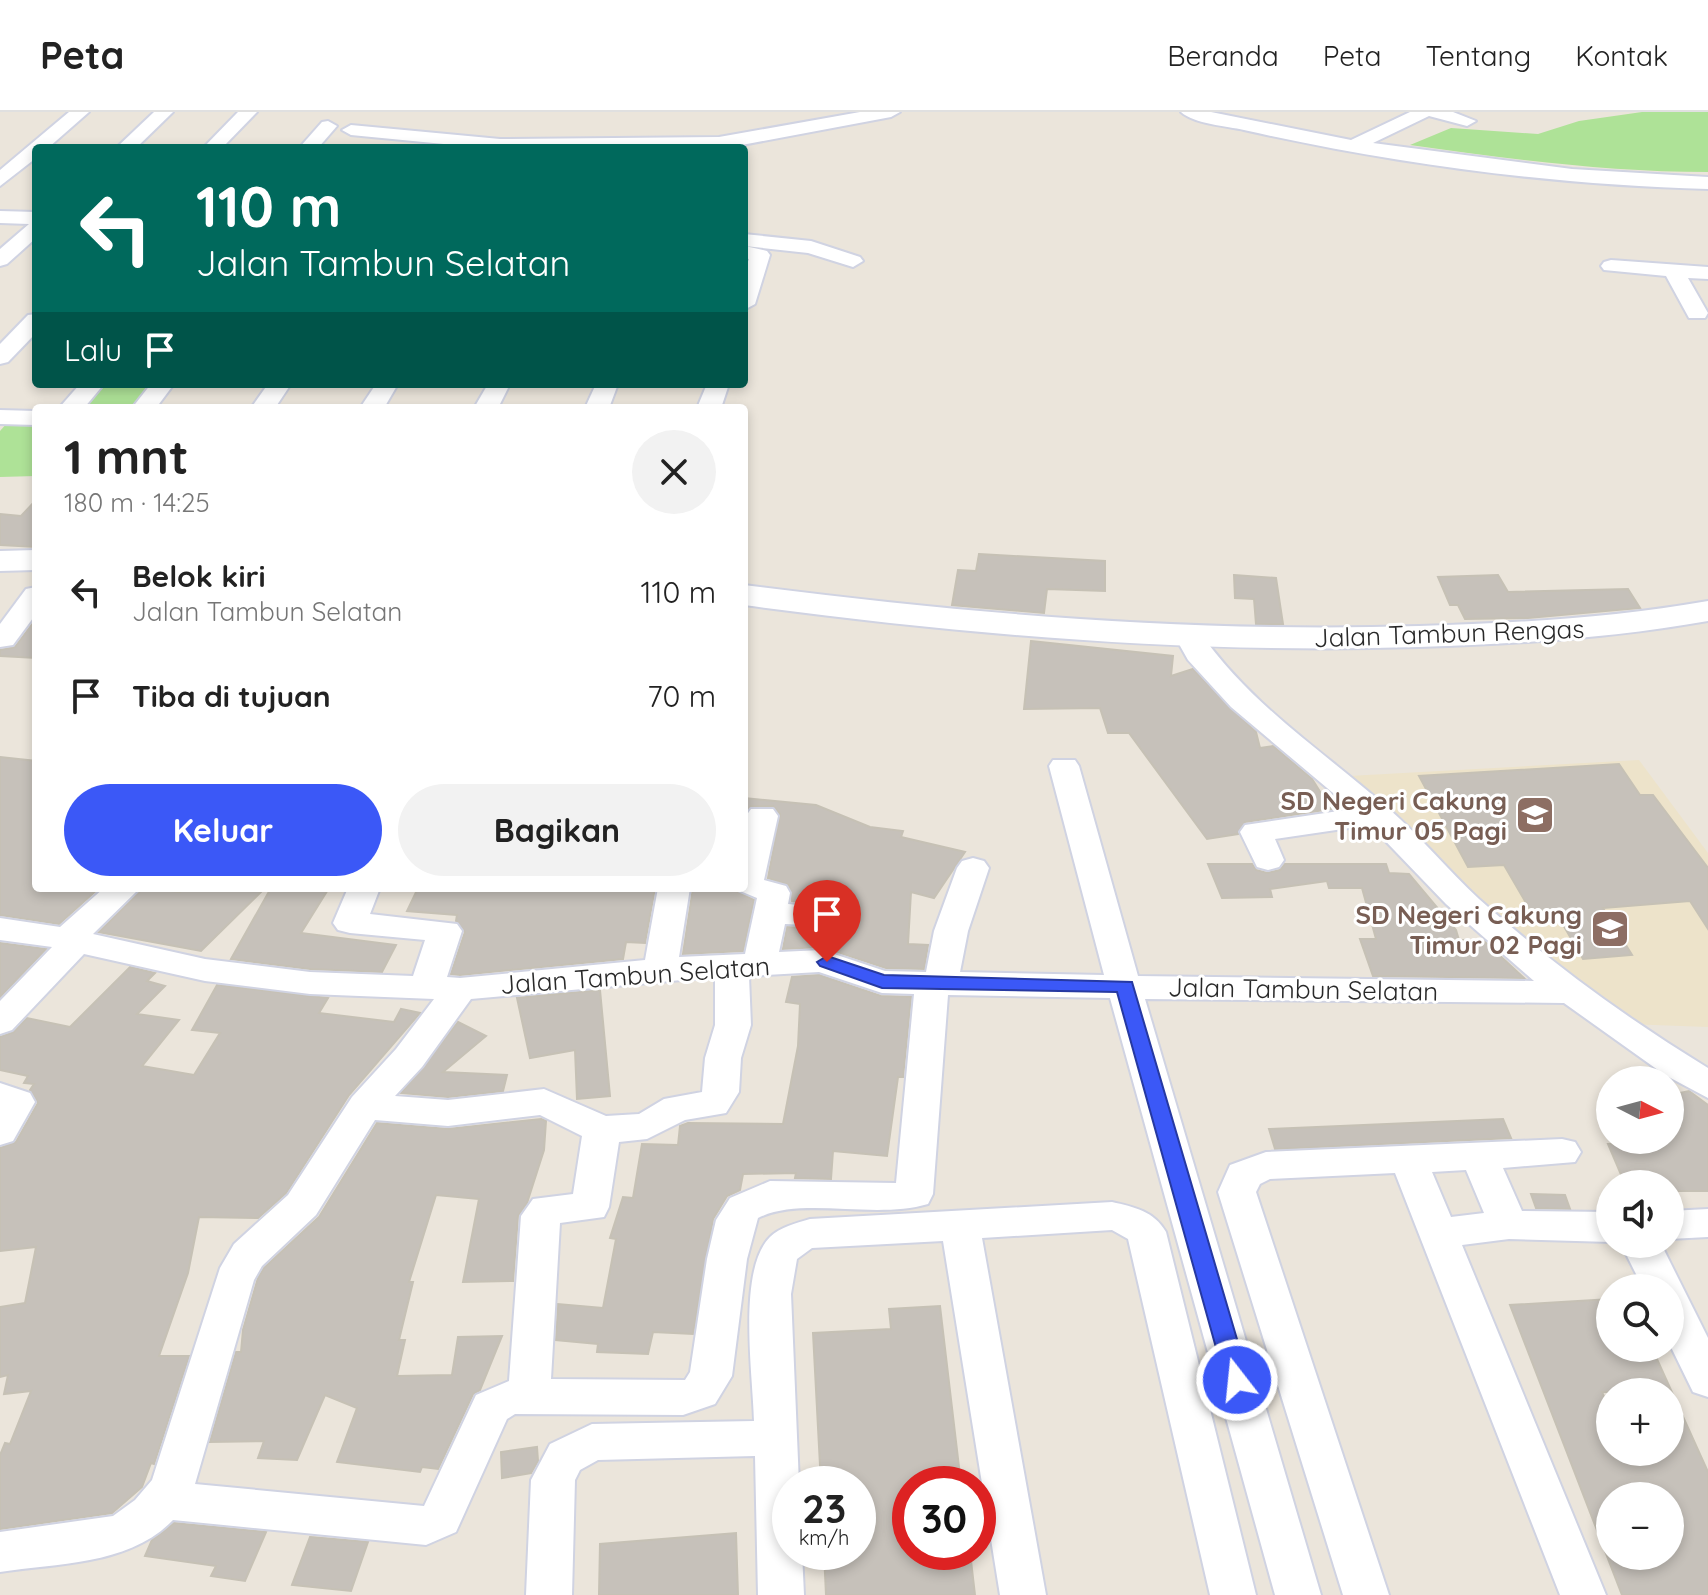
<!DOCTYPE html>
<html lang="id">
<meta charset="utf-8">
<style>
body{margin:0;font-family:Quicksand,sans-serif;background:#f2f2f2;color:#222;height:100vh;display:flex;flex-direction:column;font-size:30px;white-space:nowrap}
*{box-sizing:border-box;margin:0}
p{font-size:26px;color:#767676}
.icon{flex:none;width:44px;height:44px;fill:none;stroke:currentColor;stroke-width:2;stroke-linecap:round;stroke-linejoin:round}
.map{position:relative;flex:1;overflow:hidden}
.sheet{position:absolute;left:32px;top:292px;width:716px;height:488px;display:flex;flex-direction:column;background:#fff;border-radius:8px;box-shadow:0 4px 12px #0003}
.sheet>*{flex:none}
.guide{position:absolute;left:32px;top:32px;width:716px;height:244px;border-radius:8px;box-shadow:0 4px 12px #0003;background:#00695c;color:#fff;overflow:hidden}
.needle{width:52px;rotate:96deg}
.buttons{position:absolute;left:1596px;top:954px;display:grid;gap:16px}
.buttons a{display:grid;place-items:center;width:88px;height:88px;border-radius:50%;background:#fff;box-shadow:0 4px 12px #0003;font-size:40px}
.speed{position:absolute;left:772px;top:1354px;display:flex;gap:16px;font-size:40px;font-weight:700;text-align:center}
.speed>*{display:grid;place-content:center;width:104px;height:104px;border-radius:50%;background:#fff;box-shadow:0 4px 12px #0003;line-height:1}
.speed small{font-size:20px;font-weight:400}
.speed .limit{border:12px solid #d22;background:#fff;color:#111}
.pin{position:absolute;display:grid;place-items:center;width:68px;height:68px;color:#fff;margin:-82px -34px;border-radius:50% 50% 50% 0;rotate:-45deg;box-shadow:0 0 8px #0007}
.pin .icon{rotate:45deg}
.me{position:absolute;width:88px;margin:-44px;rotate:344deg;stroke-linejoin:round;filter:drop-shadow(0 0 6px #0008)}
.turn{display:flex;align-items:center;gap:28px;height:168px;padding:0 32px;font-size:36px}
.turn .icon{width:104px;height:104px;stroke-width:2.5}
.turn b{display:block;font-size:56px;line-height:68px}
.then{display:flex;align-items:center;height:76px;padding:0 32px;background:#0003;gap:16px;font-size:30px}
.round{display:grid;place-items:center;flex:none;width:84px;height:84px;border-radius:42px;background:#f2f2f2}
.summary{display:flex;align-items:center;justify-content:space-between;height:136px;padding:0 32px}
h1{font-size:48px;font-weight:700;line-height:60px}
.action{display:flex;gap:16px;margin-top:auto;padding:16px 32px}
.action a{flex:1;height:92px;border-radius:48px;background:#3b58f7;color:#fff;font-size:32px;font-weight:700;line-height:92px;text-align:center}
.action a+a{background:#f2f2f2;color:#222}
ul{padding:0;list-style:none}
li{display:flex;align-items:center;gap:24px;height:104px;padding:0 32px}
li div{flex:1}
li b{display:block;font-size:30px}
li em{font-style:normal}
header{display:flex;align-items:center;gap:48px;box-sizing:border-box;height:112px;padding:0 40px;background:#fff;border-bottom:2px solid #e0e0e0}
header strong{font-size:38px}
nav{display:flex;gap:44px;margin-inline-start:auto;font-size:28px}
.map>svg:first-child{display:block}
</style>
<header>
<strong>Peta</strong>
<nav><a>Beranda</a><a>Peta</a><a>Tentang</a><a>Kontak</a></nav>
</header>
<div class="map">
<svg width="1708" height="1483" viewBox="0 0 1708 1483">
<rect width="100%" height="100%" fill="#ebe5db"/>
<path fill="#ede3ca" d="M1639,648L1708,741V915L1627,912L1561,864L1349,664Z"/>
<g fill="#aee297">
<path d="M1642,0H1708V60C1608,60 1509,47 1410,33L1451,16L1538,22L1579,9Z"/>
<path d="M106,272H151L131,296H84Z"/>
<path d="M8,310L36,311V364L0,365V319Z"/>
</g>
<g fill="#c6c1ba" stroke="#c6c1b5" stroke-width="2" fill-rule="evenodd">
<path d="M36,388V435L0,433V402L21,404Z"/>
<path d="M979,442L1105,449V479L1047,477L1044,501L952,493L958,458L976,459Z"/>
<path d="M1234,463L1276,466L1283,512H1256L1254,487L1235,486Z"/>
<path d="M1498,463L1508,480L1628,477L1640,496L1528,506L1465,507L1458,493H1450L1438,465Z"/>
<path d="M36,507V546L0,544V538L15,535Z"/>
<path d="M1031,529L1173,544L1171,564L1193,557L1256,620L1260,636L1273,634L1312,667L1331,697L1245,710L1238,722L1207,727L1129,621H1108L1100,596L1024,597Z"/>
<path d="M0,645L36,649V776H99L59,812L0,803Z"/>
<path d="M1619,652L1640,683H1653L1708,756V817L1690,789L1603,796L1632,843L1583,847L1555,799L1532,801L1504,753L1468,755L1419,664Z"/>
<path d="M744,686L816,693L870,715L903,719L901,725L965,740L934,786L911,780L908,832L928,833L924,857L886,856L822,835L783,837L787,815L827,817L839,814L846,804L838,794L792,789L789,773L768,766L780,702L773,694H751L744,702Z"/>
<path d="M1208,752H1252L1256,758L1267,761L1280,758L1285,752H1386L1389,761L1409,762L1456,818L1459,828H1483L1524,866L1373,864L1360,827H1376L1362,776H1329L1327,769L1270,777L1272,785L1222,786Z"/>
<path d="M143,776L180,780L183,776H265L201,839L99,820Z"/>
<path d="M271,776H329L301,821L396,833L382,860L310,857L231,847Z"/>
<path d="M418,776H655L645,831L626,830L623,847L460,863L451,862L465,820L456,809L457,803L407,799Z"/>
<path d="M693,776H730L754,788L743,839L683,842Z"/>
<path d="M0,831L46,837L0,885Z"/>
<path d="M130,855L155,861L147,869L165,874L137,902L179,908L142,954L194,963L220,921L192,918L217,873L328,886L319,901L394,910L401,897L420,901L349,983L286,1081L258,1106L199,1105L188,1161L159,1244H189L154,1352L151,1351L142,1375L112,1401L0,1417V1343L5,1331L10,1332L31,1279L4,1282L8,1263L0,1265V1195L25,1191L36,1135L0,1139V1036L16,1030L38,991L30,978L34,972L24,971L28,964L0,958V925L14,920L27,906L70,915Z"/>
<path d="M819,863L881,884L911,885L903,965H898L887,1044L833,1039L831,1067L795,1066L796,1061L743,1062L740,1078L727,1084L713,1107L693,1222L653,1220L648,1242L597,1240L598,1232L556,1228L558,1192L603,1196L616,1127L610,1126L623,1085L633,1086L642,1032L678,1033L680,1014L688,1011L783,1012L798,934L800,892L786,890L792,865Z"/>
<path d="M600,878L610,984L577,987L575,938L530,946L517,886Z"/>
<path d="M458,910L486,924L443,960L507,963L503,979L448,985L401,981Z"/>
<path d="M1689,979L1708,993V1079H1670V1072H1625L1608,1032H1617L1614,1028H1670V983Z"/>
<path d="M541,1007L546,1009L544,1038L527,1091L518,1104L513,1169L463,1170L479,1087L436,1083L409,1170H413L399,1228H405L397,1264L452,1263L458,1225L502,1224L480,1278L473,1282L438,1357L422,1355L420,1360L337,1350L357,1296L325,1283L297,1348L258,1346L264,1329L210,1330L236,1240H241L243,1218L258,1166L264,1156L319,1105L377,1011L448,1017Z"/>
<path d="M1503,1007L1511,1026L1275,1037L1269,1017Z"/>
<path d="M1531,1082L1565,1083L1570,1097L1536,1096Z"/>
<path d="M1610,1187V1236H1652L1708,1360V1483H1622L1510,1193ZM1602,1280H1670V1340H1610V1299ZM1610,1384H1670V1444H1610Z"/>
<path d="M940,1194L961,1372H910V1440H970L975,1483H826L824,1440H858V1372H821L813,1221L891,1217L889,1197Z"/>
<path d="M537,1335L538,1349L531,1361L502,1366L501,1340Z"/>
<path d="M174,1411L266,1420L245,1469L211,1464L216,1454L145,1444L152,1428Z"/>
<path d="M736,1421L738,1483H599L600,1432Z"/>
<path d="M310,1425L368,1430L351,1479L292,1473Z"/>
</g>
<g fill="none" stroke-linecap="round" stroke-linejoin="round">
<defs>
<g id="minor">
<path d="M69,0H89L48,36H36V46L0,74V58Z"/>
<path d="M154,0H173L136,36H116Z"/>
<path d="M238,0H257L222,36H203Z"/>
<path d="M860,0H900L891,5L726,36H485L351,23L342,18L351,13L500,27L719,25Z"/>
<path d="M1181,0H1211L1351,28L1410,0H1453L1476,9L1467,14L1429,4L1373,31L1572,57L1708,65V77C1553,73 1395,52 1244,18C1227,14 1194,12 1181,0Z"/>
<path d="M328,9L337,14L318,36H299L322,10Z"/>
<path d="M0,99L36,100V126L7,152L0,154V137L29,112L0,111Z"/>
<path d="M744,122L811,129L860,145L863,149L853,155L808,141L745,134L767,139L770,143L755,192L744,198V160L749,147L744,146Z"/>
<path d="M1611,148L1708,155V167L1688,166L1708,201L1705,206H1689L1666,164L1604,158L1601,154L1604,150Z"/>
<path d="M36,202V221L8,250L0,252V232L28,203Z"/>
<path d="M80,272H104L84,296H59Z"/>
<path d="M151,272H174L156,296H132Z"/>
<path d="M268,272H291L275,296H251Z"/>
<path d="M376,272H398L384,296H360Z"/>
<path d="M488,272H510L498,296H474Z"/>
<path d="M596,272H618L609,296H585Z"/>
<path d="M707,272H729L721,296H697Z"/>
<path d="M0,298L36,299V313L0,312Z"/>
<path d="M36,475V502L13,533L0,535V512L26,477Z"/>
<path d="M1189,517L1199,519C1249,592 1323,639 1389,697C1421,725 1448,758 1479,787C1551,851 1626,906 1708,956V986L1665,963L1564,891L1145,887L1321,1483H1275L1110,886L948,883L933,1082L928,1092C874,1108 802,1084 758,1106L747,1147L732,1264L715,1292L683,1303L515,1302L507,1307L456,1420L426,1433L173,1408C130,1453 59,1451 0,1460V1420L113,1404L135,1388L152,1368L220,1156L234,1132L288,1083L352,985L396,937L434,887L310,882L205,869L84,842L12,918L0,922V889L52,835L0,828V806L60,815L104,776H140L93,822L205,847L310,860L413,864L425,828L350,821L338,818L333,811L348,776H380L370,802L457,812L462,819L447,865L460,866L645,848L658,776H690L679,845L745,842L757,786L733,776H744L746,704L751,697H773L778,704L764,768L786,774L790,781L788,792L838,797L843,804L838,811L826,814L785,812L779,840L822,838L885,859L926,860L934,819L957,756L962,749L973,746L984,749L989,756L968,819L960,860L1104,863L1049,654L1053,648H1075L1079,654L1138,864L1534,869L1446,792L1370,713L1275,727L1284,748L1279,755L1268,758L1257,755L1240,720L1245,713L1352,697L1231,595L1188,548L1175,525L1179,519ZM819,860L882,881L914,882L896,1071L770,1069L730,1086L716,1108L707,1147L690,1260L685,1268L551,1267L560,1111L604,1105L609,1095L619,1030L647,1027L685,1008L726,1001L739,980L741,946L751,913L749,864ZM715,865V913L705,946L702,980L664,987L639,1002L606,1004L544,977L448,988L395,984L422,955L471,887ZM540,1003L582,1024L573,1082L533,1087L521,1104L509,1269L476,1283L424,1394L195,1372L254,1168L262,1154L316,1103L375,1008L448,1014Z"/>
<path d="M0,971L30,981L35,990L13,1029L0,1033Z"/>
<path d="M1562,1027L1575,1030L1581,1040L1575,1050L1503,1056L1522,1099L1610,1100V1130L1509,1127L1462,1133L1606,1483H1560L1395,1061L1270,1067L1260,1072L1256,1080L1389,1483H1343L1218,1080L1230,1053L1266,1040ZM1466,1058L1484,1101L1451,1105L1432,1060Z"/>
<path d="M1112,1090C1134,1095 1154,1099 1166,1120L1256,1483H1210L1128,1127L1112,1118L982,1126L1046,1483H1000L943,1129L812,1136L797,1147L791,1182L799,1372H790V1440H802L804,1483H758L755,1344L598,1348L580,1358L575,1368L572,1483H526L531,1368L550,1332L592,1312L754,1309C753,1263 737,1158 770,1125C780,1115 797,1111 810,1107Z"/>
<path d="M1708,1097V1125L1670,1127V1099Z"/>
<path d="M1621,1132H1661L1708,1226V1285L1693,1280L1670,1233V1176H1643Z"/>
</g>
<g id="tertiary">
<path d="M36,438V458L0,459V439Z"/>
<path d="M744,473C968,502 1193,521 1419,514C1516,511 1612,506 1708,489V509C1613,526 1516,532 1419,535C1193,542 968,523 744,493Z"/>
</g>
</defs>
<use href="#minor" stroke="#d0d3e2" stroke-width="4"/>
<use href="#tertiary" stroke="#d0d3e2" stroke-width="4"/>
<use href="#minor" fill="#fff" fill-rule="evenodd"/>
<use href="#tertiary" fill="#fff" fill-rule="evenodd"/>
</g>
<path fill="#3b58f7" stroke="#2639a1" stroke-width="2" d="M827,844L884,863L1132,870L1249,1268L1245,1275H1228L1225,1268L1117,880L882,876L820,854L817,850Z"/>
<defs>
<symbol id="school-square" viewBox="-11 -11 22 22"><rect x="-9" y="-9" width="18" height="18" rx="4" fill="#8d6e63" stroke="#fff"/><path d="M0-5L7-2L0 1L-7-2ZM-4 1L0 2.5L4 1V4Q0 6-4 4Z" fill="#fff"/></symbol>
</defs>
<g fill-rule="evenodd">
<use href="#school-square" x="1513" y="681" width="44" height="44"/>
<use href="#school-square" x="1588" y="795" width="44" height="44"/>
</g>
<g text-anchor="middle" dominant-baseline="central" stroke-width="6" stroke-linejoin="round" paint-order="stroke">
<g font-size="26" fill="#292929" stroke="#fff">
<text transform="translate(1449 521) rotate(-2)">Jalan Tambun Rengas</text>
<text transform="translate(635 863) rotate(-4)">Jalan Tambun Selatan</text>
<text transform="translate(1303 877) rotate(1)">Jalan Tambun Selatan</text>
</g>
<g font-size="26" font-weight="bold" fill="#785e54" stroke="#fff" text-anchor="end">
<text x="1507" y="688">SD Negeri Cakung<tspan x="1507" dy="30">Timur 05 Pagi</tspan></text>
<text x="1582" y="802">SD Negeri Cakung<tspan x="1582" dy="30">Timur 02 Pagi</tspan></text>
</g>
</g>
</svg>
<div class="buttons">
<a><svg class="needle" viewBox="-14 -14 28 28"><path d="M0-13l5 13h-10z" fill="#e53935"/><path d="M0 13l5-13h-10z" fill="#767676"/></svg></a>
<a><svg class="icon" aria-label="sound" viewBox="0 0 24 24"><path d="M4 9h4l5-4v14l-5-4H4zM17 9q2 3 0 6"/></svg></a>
<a><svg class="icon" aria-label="search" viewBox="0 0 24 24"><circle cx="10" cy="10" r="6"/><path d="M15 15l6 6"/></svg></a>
<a>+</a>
<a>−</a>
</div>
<div class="speed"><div>23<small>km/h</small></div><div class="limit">30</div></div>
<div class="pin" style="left:827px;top:850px;background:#d93025"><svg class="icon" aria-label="arrive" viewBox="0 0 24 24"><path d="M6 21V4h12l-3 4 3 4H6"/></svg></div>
<svg class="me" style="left:1237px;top:1268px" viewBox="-20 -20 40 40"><circle r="17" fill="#3b58f7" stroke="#fff" stroke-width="3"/><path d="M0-11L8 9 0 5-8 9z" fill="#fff"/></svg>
<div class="guide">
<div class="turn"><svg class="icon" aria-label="left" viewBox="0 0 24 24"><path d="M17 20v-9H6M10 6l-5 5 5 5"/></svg><div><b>110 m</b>Jalan Tambun Selatan</div></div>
<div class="then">Lalu<svg class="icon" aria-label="arrive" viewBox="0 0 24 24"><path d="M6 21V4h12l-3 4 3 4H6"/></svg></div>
</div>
<section class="sheet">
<div class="summary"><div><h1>1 mnt</h1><p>180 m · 14:25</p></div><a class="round"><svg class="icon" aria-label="close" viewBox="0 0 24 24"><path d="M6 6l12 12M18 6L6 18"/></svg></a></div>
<ul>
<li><svg class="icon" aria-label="left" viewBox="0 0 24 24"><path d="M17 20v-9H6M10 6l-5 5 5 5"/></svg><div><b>Belok kiri</b><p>Jalan Tambun Selatan</p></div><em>110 m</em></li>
<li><svg class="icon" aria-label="arrive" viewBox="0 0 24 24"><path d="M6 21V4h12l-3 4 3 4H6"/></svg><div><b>Tiba di tujuan</b></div><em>70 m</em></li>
</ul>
<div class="action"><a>Keluar</a><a>Bagikan</a></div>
</section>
</div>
